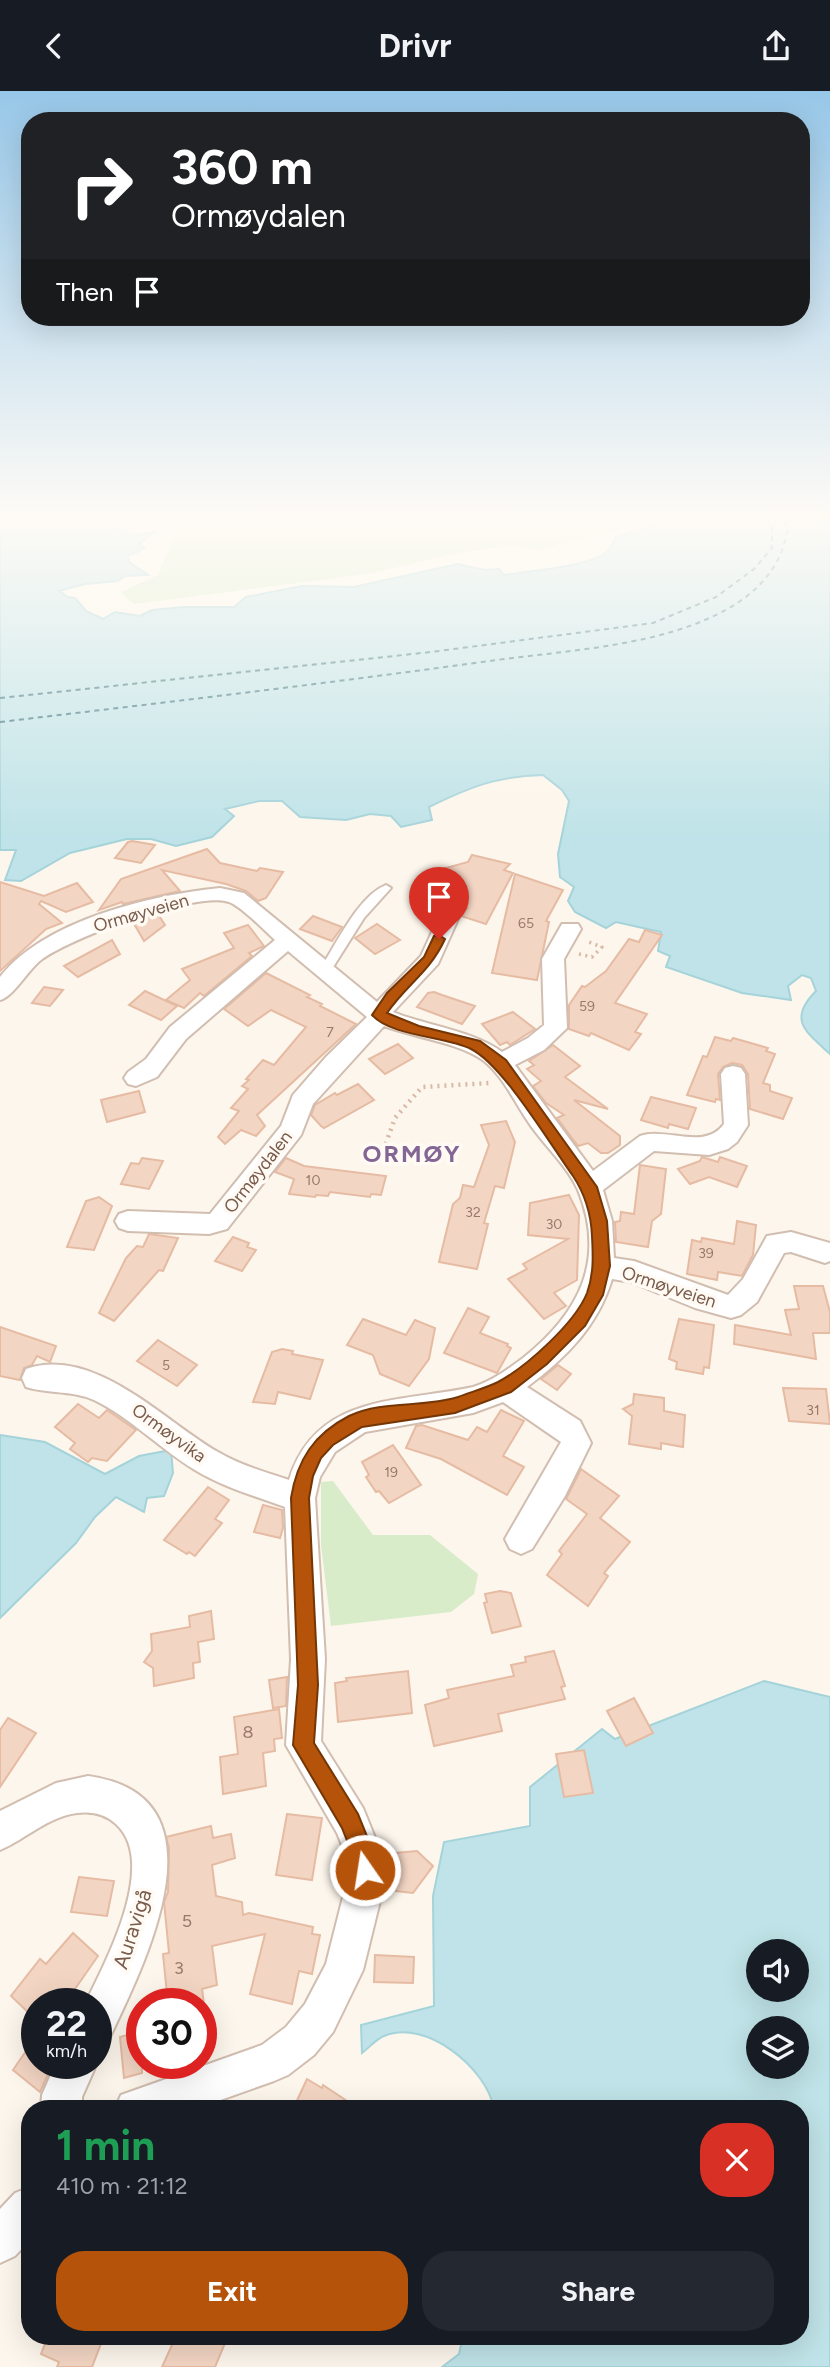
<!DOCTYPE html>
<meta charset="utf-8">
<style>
body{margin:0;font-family:Figtree,sans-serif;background:#242831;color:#f1f3f6;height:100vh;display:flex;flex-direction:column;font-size:26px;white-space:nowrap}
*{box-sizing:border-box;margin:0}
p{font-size:23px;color:#9ea1a6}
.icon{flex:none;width:38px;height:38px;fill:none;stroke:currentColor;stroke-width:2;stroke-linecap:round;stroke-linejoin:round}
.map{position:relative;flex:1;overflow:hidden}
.panel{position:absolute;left:21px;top:2009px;width:788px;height:245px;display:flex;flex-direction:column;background:#171b24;border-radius:28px;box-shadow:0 7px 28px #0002}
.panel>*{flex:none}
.hud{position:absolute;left:21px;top:21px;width:789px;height:214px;border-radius:28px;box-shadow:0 7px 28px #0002;background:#202124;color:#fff;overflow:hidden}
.tools{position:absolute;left:746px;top:1848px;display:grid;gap:14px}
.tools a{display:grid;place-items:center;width:63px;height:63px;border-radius:50%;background:#171b24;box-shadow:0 7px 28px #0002;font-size:35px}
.speed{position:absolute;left:21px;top:1897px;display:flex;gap:14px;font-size:35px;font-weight:700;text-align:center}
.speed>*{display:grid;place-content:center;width:91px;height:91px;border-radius:50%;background:#171b24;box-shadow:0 7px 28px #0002;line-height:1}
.speed small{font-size:18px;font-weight:400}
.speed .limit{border:10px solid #d22;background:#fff;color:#111}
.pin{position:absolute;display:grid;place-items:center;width:60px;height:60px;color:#fff;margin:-72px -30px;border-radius:50% 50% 50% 0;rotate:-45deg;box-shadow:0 0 7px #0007}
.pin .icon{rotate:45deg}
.me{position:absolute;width:77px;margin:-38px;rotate:347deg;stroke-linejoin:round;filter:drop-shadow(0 0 5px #0008)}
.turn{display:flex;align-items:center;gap:24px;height:147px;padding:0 35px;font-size:32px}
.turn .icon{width:91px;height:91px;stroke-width:2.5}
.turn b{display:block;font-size:49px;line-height:60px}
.then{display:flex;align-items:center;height:66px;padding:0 35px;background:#0003;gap:14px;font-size:26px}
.round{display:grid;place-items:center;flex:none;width:74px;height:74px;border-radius:28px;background:#242831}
.head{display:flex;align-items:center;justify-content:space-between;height:119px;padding:0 35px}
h1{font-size:42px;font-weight:700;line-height:52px;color:#1e9e55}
.action{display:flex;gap:14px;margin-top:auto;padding:14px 35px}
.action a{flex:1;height:80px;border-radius:28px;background:#b45309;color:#fff;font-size:28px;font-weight:700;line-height:80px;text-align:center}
.action a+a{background:#242831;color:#f1f3f6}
header{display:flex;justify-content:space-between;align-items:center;height:91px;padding:0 35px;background:#171b24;font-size:32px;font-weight:700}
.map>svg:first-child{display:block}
</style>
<header><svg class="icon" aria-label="back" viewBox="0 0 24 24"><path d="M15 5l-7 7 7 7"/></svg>Drivr<svg class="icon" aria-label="share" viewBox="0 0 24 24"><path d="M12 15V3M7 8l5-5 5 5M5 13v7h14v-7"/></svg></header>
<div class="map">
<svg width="830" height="2276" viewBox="0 0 830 2276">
<rect width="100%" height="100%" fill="#fdf6ec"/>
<g fill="#d8ecc9">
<path d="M235,428H631L642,432L538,459L512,454L453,463L367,483L134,513L121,501L158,484L178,435Z"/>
<path d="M333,1390L373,1444H430L478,1483L474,1503L451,1521L331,1535L321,1454V1391Z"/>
</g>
<g fill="#bfe3e8" stroke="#a5d3da" stroke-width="2" fill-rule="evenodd">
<path d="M0,428H132L111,435L132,445L155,441L139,453L145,457L128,465L129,471L148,484L125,485L118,490L85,493L59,500L68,506L75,507L86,520L103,528L115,521L140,525L152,519L185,516H234L246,506L302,495L354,496L458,473L484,479L499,478L504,484C528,480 591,476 608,460C611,457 614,450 616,446L652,435L663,428H830V963C806,941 787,929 816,900L811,887L802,884L788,895L791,909L742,902L666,876L670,865L658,860L661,841L616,831L606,837L575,821L568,810L574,796L560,786L558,763L569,710L562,699L543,684C497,685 470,696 429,716L432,729L401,736L391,725L370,723L346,729L300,726L282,710H259L225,718L234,725L212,746L176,755L151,748H127L70,762L21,790L5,789L16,759H0Z"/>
<path d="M0,1344L45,1351L105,1383L139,1365L171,1359L173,1382L164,1405L147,1407L144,1421L116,1406L95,1426L76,1452L0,1527Z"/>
<path d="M764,1590L830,1606V2276H442L459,2263L463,2245H800V2018H494C487,1977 425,1927 384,1945C376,1948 369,1957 362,1962L361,1934L434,1915L433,1805L444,1751L530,1735V1696L602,1638L615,1648ZM758,1860H796V1899H758ZM758,1937H796V1976H758Z"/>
</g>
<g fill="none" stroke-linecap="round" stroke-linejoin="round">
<g stroke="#437c86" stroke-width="2" stroke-dasharray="5 4.5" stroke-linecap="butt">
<path d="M0,607L431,561L653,532L716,506L754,478L772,457V434L766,428"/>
<path d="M0,631C161,612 322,593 482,571C551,561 637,557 700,531C745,513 781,485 788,436L781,428"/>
</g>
</g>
<g fill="#f3d5c3" stroke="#e6bba3" stroke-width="2">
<path d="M132,750L155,754L141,772L115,767L128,751Z"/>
<path d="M207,758L220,772L257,780L260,777L283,781L266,807L258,810L246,800L226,793L162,779L180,800L123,813L122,811L99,819L121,788Z"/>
<path d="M472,764L510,773L504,779L513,782L486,833L461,825L467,817L449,811L454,806L428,782L468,771Z"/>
<path d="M515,783L563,799L546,830L549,831L537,889L492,882Z"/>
<path d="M0,791L44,805L77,792L93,811L66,821L41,810L39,813L62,832L46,838L0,880Z"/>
<path d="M158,823L165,834L144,850L133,831Z"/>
<path d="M313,825L342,836L332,850L300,838Z"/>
<path d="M377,833L400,849L375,863L355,847Z"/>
<path d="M248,834L264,855L249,862L252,865L204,905L200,902L184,917L166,909L190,889L182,878L234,857L224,842Z"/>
<path d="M645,839L662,844L615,912L647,923L635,941L641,943L629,959L591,942L589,945L569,938V914L582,895L585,896L606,880L629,848L639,851Z"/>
<path d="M112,849L120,863L78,886L64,875Z"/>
<path d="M266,882L310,904L307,906L322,913L320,915L356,933L257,1024L265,1035L256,1045L241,1039L225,1053L218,1046L239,1020L231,1017L248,998L242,995L249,989L246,988L263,969L274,974L306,936L271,919L248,935L224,918Z"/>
<path d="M44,896L63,899L50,915L32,912Z"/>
<path d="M145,900L177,915L161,929L129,914Z"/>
<path d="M434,901L442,904L475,915L462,933L417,916L428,902Z"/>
<path d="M513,921L535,938L510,954L507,951L500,954L482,933Z"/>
<path d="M715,946L731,950L733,947L768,957L766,960L775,963L763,992L770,994V1000L792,1007L783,1028L750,1018L748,983L742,974L732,972L723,976L718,983L720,1009L716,1008L715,1011L687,1004L703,965L707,966Z"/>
<path d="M398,953L413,967L385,983L369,968Z"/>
<path d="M553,954L580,975L565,986L608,1018L574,1009L620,1045V1054L608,1062H601L588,1052L578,1055L557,1027L564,1024L546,1012L533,995L541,990L527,978L534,974L529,970Z"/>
<path d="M358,993L374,1009L324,1037L321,1035L311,1024L315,1014L335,1002L337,1004Z"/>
<path d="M139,1000L145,1021L107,1031L101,1009Z"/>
<path d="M651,1006L696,1017L688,1038L669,1033L668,1037L641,1029Z"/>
<path d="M506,1030L515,1051L504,1097L495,1095L484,1132L488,1133L477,1178L439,1171L453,1113L460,1107L463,1094L474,1096L489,1054L481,1034Z"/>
<path d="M702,1066L718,1071L720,1066L747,1075L737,1096L709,1086L690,1093L678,1078L700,1070Z"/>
<path d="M142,1067L163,1070L149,1098L121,1093L131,1072L139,1073Z"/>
<path d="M286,1067L304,1075L386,1085L381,1104L371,1103L370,1106L330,1101L328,1105L316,1104L315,1106L289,1103L294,1088L275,1081Z"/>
<path d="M640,1074L666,1078L661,1123L652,1130L648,1156L616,1151L615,1131L620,1130L621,1121L634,1123Z"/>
<path d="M569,1104L579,1124L577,1189L554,1202L566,1215L544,1228L508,1188L527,1178L523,1173L568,1148L528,1144L530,1112Z"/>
<path d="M99,1106L112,1115L94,1159L67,1156L86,1110Z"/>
<path d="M737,1130L756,1134L753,1164L742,1185L718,1181L717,1189L687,1183L692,1149L701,1151L702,1147L734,1153Z"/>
<path d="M149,1143L178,1147L163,1180L159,1179L114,1230L99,1222L126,1167L137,1155L143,1156Z"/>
<path d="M233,1146L249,1152L247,1156L256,1159L242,1180L215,1170Z"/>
<path d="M794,1195H823L830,1221V1242H813L816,1268L734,1253L735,1234L791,1244L785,1219L799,1218Z"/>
<path d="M468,1217L489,1226L480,1242L508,1253L507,1255L511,1257L497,1282L444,1262Z"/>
<path d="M363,1228L406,1244L415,1229L435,1237L429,1268L409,1295L380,1283L373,1264L347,1254Z"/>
<path d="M679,1228L714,1234L709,1277L704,1276L703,1283L676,1278L677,1271L669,1268Z"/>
<path d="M0,1236L56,1255L50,1271L37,1265L32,1274L24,1277L20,1289L0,1285Z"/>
<path d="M158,1249L197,1274L177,1295L137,1270Z"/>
<path d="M282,1258L293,1260L292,1263L323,1269L310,1308L278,1301L275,1313L253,1311L272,1261Z"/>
<path d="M558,1274L571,1283L557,1299L541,1288Z"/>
<path d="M783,1297L826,1298L830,1333L789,1330Z"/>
<path d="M634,1303L664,1307V1320L685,1324L683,1356L661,1352V1358L629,1353L632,1325L623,1318L633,1313Z"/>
<path d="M78,1313L99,1327L107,1319L136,1339L107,1370L92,1367L88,1371L70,1358L75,1352L55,1336Z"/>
<path d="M501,1319L524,1330L503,1365L524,1376L507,1404L441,1368L406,1357L416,1335L422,1334L468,1349L477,1336L487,1341Z"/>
<path d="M393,1354L421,1394L389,1412L379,1400L376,1401L366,1386L369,1384L362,1371Z"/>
<path d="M581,1378L619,1405L600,1427L630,1451L604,1482L608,1485L588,1515L547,1484L562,1463L559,1460L587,1423L566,1408Z"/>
<path d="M208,1396L229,1409L215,1428L222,1432L195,1465L189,1461L187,1463L164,1449Z"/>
<path d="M263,1414L282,1419L283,1437L280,1447L254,1441Z"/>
<path d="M500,1500L511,1502L521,1535L492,1542L484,1512L487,1511L485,1503Z"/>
<path d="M211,1520L214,1548L198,1551L200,1571L193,1572L194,1587L154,1595L153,1577L144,1571L152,1560L151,1543L190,1536L189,1525Z"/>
<path d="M554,1560L565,1595L561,1596L565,1608L498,1623L502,1640L434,1655L425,1614L449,1607L447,1599L514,1585L511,1574L526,1571L525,1566Z"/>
<path d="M408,1580L412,1622L338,1631L335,1592L347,1590L346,1587Z"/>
<path d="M287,1586L286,1615L273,1617L269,1589Z"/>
<path d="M634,1607L653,1642L626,1655L607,1620Z"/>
<path d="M279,1618L282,1647L274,1648L275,1660L263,1662L266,1695L223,1703L220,1666L238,1663L234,1626Z"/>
<path d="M8,1627L36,1642L0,1696V1639Z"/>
<path d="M584,1659L593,1702L564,1706L556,1663Z"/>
<path d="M287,1723L322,1727L312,1789L276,1784Z"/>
<path d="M211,1735L213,1747L231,1743L235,1767L212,1774L216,1805L242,1811L243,1824L249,1822L313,1836L312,1843L320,1844L312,1883L299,1880L292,1913L250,1903L265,1843L212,1855L217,1894L202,1898L204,1913H168L163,1863L169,1862L164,1811L168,1801L169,1757L166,1746Z"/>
<path d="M417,1760L433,1775L413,1802L396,1800L391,1782L395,1762Z"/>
<path d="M79,1786L114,1790L107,1825L71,1821Z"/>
<path d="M73,1842L98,1865L75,1898L85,1907L83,1913H37V1930L11,1905L40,1868L46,1873Z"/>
<path d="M375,1864L414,1866L413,1892L374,1891Z"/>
<path d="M142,1940V1982L124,1987L120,1946Z"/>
<path d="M37,1944V1972H53L40,2001L13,1979Z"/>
<path d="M307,1988L322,1997L323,1994L359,2018H293Z"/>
<path d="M48,2245H104L92,2276H57L59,2271L41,2263Z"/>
<path d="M176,2245H228L215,2276H162Z"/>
</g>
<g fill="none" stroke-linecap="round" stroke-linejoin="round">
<defs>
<path id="service" d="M386,794L391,797L364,827L330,881H322L320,878C336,854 358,805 386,794Z"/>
<g id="minor">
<path d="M220,797L244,802L377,911L421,865L441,821H455L459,826L438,873L393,921C428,935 474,940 502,961L528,947L544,934L542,868L562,833H578L581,838L564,868L567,937L544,959L515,974L593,1080L640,1045C667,1036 705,1060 724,1033L721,983L725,977L733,975L741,977L745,983L748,1034L737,1051L728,1058L709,1064L654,1060L603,1099L612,1130L614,1167L634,1170L728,1204L743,1188L767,1145L791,1141L830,1152V1170L825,1172L791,1161L784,1162L757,1211L741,1224L731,1227L695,1217L631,1191L612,1188C598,1235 566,1267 527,1296L580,1330L591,1352L565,1405L532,1458L521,1463L510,1458L505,1448L561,1351L503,1311L473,1322L365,1341L335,1361L320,1386L315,1407L325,1568L321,1650L363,1717L382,1764L381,1806L363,1879L333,1941L314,1964L288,1984L274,1990L195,2018H115L121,2004L262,1954L286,1936L305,1913L326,1873L343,1806L346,1764L337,1742L286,1654L291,1568L285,1416C255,1405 223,1396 195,1379C160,1358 131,1327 94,1309C71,1299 48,1303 26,1296L22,1287L26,1278C94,1254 165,1331 218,1361C240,1374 265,1381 289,1389C316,1302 399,1312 473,1296C492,1290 507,1279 523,1267C578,1223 607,1170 578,1099C567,1075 546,1056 531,1035C516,1014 504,986 484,970C459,951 414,947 384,935L313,1013L301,1044L227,1138L209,1143L128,1140L119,1137L115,1130L119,1123L128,1120L210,1123L281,1035L293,1004L326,966L367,926L288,860L186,948L157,986L136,995L128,993L124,987L128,981L146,968L170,936L275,849C264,839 242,816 229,811C196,800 70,847 41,869C28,879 13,906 0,909V886C45,829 151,804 220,797Z"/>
<path d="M88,1685C230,1704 145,1872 110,1946L96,1952V1913H85C105,1872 159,1772 116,1733C105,1723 92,1720 77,1722C47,1726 26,1748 0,1759V1720L56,1692Z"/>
<path d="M96,1970L97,1972L82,2006V2018H41L42,2004L56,1972H96Z"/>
<path d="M30,2096V2149L15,2165L0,2172V2118L15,2102Z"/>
</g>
</defs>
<use href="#service" stroke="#d1beb0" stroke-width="4"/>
<use href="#minor" stroke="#d1beb0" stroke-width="4"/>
<path stroke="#d9b8a5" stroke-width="3.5" stroke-dasharray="2 4.5" stroke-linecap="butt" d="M579,863L592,866L602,856L586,850"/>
<path stroke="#d9b8a5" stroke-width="4.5" stroke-dasharray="2 5" stroke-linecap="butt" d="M381,1066L395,1027L422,996L490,992"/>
<use href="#service" fill="#fff" fill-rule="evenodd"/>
<use href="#minor" fill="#fff" fill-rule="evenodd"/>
</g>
<linearGradient id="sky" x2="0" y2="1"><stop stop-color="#97c7e8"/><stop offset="0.57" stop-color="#fefbf6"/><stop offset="1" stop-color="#fefbf6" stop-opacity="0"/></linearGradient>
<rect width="830" height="747" fill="url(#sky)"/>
<path fill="#b45309" stroke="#753606" stroke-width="2" d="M439,844L445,848C430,881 407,893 387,922L419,935L480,950L506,969L597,1096L607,1130L610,1175L603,1204L585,1235L547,1273L511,1301L455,1322L362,1336L333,1354L321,1367L313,1385L309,1407L318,1594L314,1652L358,1723L375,1765L376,1779L372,1787L365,1790L357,1787L353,1765L342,1737L293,1654L298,1594L291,1407C297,1369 314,1343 349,1325C383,1309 423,1317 458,1306C471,1301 486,1297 498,1291C526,1276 575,1232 587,1202C594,1183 593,1164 592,1145C591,1123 585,1103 573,1085C550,1053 503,974 471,958C446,945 392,946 372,924L387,902L424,866L434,845Z"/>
<g text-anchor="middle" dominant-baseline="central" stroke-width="7" stroke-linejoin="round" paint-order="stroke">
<g font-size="14" fill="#987a6a">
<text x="526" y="832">65</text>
<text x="587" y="915">59</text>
<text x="330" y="941">7</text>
<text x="313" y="1089">10</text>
<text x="473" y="1121">32</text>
<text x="554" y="1133">30</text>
<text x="706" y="1162">39</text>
<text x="166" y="1274">5</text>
<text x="813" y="1319">31</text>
<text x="391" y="1381">19</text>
</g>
<g font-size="18" fill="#7a5c4d" stroke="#fffaf3">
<text transform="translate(141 822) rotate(-16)">Ormøyveien</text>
<text transform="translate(258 1081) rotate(-52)">Ormøydalen</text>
<text transform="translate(669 1196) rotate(18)">Ormøyveien</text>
<text transform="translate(169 1342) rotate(36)">Ormøyvika</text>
</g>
<g font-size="18" fill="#987a6a">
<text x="248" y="1641">8</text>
<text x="187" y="1830">5</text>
<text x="179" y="1877">3</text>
</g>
<g font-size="21" fill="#7a5c4d" stroke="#fffaf3">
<text transform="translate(132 1838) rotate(-72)">Auravigå</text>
</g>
<g font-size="24" font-weight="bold" letter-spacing="2" fill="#846695" stroke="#fffaf3">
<text x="412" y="1062">ORMØY</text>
</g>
</g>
</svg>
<div class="tools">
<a><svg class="icon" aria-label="sound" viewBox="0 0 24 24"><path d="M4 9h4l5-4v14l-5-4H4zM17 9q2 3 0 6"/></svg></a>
<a><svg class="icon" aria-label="layers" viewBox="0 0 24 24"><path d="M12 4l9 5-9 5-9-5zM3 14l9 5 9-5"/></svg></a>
</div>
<div class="speed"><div>22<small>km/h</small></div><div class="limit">30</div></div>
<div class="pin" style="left:439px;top:848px;background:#d93025"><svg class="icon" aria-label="arrive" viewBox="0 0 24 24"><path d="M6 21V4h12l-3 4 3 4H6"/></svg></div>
<svg class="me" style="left:365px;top:1779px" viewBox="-20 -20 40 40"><circle r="17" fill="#b45309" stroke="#fff" stroke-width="3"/><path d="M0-11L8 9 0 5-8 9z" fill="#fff"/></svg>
<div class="hud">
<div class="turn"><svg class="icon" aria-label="right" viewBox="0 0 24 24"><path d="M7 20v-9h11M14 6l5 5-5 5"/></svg><div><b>360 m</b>Ormøydalen</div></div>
<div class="then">Then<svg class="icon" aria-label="arrive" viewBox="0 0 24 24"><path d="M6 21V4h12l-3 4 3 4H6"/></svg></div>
</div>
<section class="panel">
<div class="head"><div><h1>1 min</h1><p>410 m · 21:12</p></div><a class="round" style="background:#d93025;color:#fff"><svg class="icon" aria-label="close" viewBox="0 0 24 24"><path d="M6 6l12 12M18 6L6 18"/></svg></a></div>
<div class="action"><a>Exit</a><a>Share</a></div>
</section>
</div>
